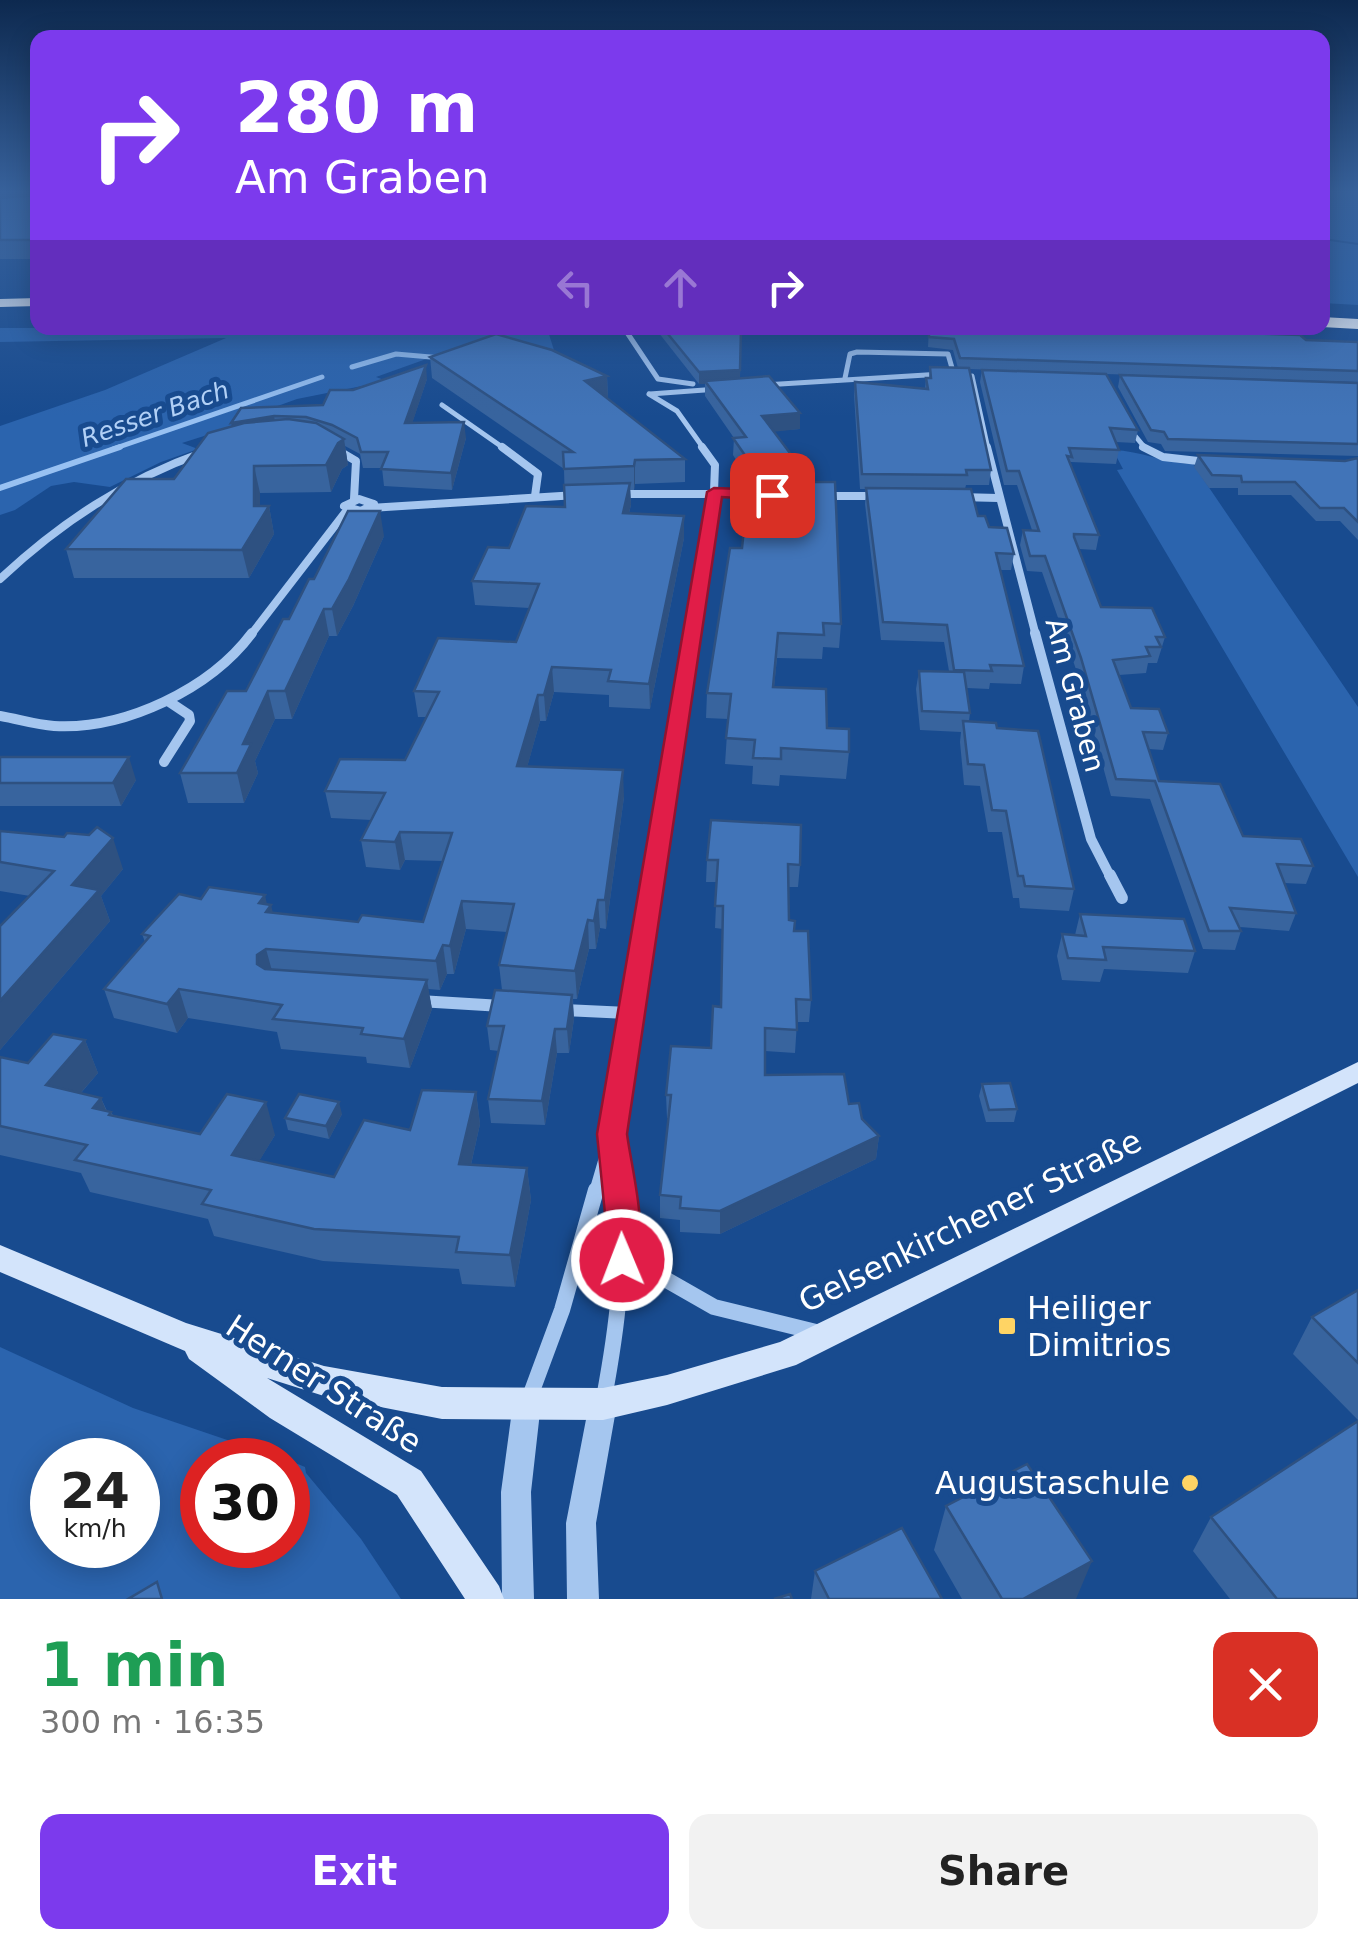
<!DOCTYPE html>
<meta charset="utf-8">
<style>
body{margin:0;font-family:"DejaVu Sans",sans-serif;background:#f2f2f2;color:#222;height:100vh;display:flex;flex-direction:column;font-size:38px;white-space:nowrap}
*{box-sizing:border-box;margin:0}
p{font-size:32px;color:#767676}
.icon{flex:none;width:55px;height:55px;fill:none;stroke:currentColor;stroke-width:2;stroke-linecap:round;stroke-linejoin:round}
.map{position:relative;height:1599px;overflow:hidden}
.drawer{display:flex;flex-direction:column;background:#fff;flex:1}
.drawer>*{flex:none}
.banner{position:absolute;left:30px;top:30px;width:1300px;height:305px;border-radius:20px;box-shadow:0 5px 25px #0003;background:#7c3aed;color:#fff;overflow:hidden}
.speed{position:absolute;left:30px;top:1438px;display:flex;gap:20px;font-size:50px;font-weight:700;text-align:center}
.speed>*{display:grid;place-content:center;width:130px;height:130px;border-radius:50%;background:#fff;box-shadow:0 5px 25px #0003;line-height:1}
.speed small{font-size:25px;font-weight:400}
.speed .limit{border:15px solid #d22;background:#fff;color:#111}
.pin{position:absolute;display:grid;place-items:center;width:85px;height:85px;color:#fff;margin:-42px;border-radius:20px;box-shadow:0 5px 15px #0006}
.me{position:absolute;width:110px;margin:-55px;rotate:359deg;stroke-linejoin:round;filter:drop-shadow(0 0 8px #0008)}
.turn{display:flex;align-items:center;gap:35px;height:210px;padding:0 40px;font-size:45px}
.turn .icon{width:130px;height:130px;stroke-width:2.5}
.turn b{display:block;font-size:70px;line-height:85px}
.lanes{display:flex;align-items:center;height:95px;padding:0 40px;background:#0003;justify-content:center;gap:50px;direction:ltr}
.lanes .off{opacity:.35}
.round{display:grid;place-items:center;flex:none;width:105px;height:105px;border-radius:20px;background:#f2f2f2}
.head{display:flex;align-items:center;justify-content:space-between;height:170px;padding:0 40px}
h1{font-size:60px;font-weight:700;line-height:75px;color:#1e9e55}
.cta{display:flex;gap:20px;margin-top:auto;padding:20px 40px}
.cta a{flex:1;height:115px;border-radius:20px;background:#7c3aed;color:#fff;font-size:40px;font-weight:700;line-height:115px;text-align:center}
.cta a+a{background:#f2f2f2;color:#222}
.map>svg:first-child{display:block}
</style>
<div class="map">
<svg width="1358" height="1599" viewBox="0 0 1358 1599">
<rect width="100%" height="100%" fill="#184b8f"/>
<g fill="#2b64ae" fill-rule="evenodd">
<path d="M1323,193H1358V243L1323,238Z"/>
<path d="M1323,240L1358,245V305L1323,303Z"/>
<path d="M0,328H547L559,366L443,353L376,377L387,381L297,399L244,418L245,423L182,443L198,449L161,462L110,487L74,482L51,486L15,510L0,515V426L105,390L226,338L0,342Z"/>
<path d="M1113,450C1141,451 1164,463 1193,464L1358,707V877L1117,470L1123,469Z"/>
<path d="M0,1347L133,1408L286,1460H202V1545H288V1460L305,1467L306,1473L361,1539L401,1599H0ZM52,1460H138V1545H52Z"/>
</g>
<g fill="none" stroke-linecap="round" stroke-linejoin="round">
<g stroke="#98c1f2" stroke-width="5">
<path d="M352,367L396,354L442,358"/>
<path d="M113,449L322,377"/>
</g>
<path stroke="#98c1f2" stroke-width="6" d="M0,488L120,447"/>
<g stroke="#a5c6ef" stroke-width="5">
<path d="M624,328L658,379L693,384"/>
<path d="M972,376L988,449"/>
<path d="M845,378L850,354L857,352L948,354L954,375"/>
<path d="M764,385L942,374"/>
<path d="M649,394L677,411L704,449"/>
<path d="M650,394L718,389"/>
<path d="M442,405L505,449"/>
<path d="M1131,431L1146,449"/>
</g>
<g stroke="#a5c6ef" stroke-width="8">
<path d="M502,447L538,474L535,496"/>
<path d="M987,447L1036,636"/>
<path d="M1143,447L1163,457L1207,462"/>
<path d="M334,448L356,461L354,499"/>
<path d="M619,494H757"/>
<path d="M824,496H877"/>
<path d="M959,497L998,498"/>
<path d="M359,499L374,504L361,511L344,506Z"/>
<path d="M370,508L577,495"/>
<path d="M0,579C61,522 125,480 204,452"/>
<path d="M250,636L347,510"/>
<path d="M690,636L714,492L715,465L702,447"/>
</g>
<g stroke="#a5c6ef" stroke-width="10">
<path d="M1035,633L1091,839L1111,878"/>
<path d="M0,716C18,719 36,725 54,726C125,730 210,689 252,633"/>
<path d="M164,762L190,721L189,715L168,701"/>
<path d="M650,878L691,633"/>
</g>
<g stroke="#a5c6ef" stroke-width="12">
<path d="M1110,875L1122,898"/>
<path d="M419,1001L502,1006"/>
<path d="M564,1010L628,1013"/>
<path d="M612,1137L618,1192"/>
<path d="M595,1192L612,1134L651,875"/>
</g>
<g stroke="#a5c6ef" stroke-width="16">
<path d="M623,1234L658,1275L714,1307L820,1333"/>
<path d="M604,1398C617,1328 626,1261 618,1190"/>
<path d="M529,1399L562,1310L596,1190"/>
</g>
<g fill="#a5c6ef" fill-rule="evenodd">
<path d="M527,1389L537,1393L541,1403L531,1492L534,1599H502L501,1492L513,1403L517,1393Z"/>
<path d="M603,1390L613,1394L617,1404L596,1523L599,1599H567L566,1523L589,1404L593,1394Z"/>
</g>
<path fill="#d3e4fb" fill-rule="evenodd" d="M1358,1062V1083L796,1365L667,1405L603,1420L442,1419L324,1396L267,1378L421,1471L499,1586L504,1599H465L397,1495L270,1418L189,1359L185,1351L0,1272V1245L186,1323L324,1366L442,1387L603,1388L667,1375L780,1342Z"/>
<g fill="#fff" fill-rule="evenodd">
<path d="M38,298V306L0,307V299Z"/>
<path d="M1322,317L1358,319V329L1322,327Z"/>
</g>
</g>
<g fill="#38649e">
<rect x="0" y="193" width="38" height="66"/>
<path d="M655,328H741L740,378L800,413V429L773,431L793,457L801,458L800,482L841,624L839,648L823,647L822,659L777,658L774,687L827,728L849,752L846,779L780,775L779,786L752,784L753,766L725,764L728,719L706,718L707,693L742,548L750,482L733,455L734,438L705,396V384H699Z"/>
<path d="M929,328H1046L1047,331L1102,332L1101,328H1163L1306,340L1358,342V382L1106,374L1138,430L1135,443L1116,442L1119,450L1116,464L1071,462L1070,464L1099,535L1096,550L1079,549L1101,607L1165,637L1157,663H1148L1146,673L1119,675L1131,708L1168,733L1163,750L1149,749L1159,781L1243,836L1313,866L1306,884L1284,883L1296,913L1289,931L1240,927L1241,931L1235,950L1203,949L1150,799L1111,796L1078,675L1042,572L1027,571L1020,545L1023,530H1032L1017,485H1004L980,382L982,370L1087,373L969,369L991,470L989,485H966L965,489L978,516L1014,554L1011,570H1000L1024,666L1021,684L990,683L989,689L967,688L970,713L969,721L997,728L1074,889L1069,911L1020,908L1019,898H1013L1002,832H988L980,786L964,785L960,742L961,732L920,730L916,689L919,671H949L944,642L881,640L865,504L866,489H860L854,395L855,382L925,389L926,378H929L930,367L958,368L953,350L928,347Z"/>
<path d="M430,357L607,376L608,398H607L685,459V482L635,484L634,490H630L631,505L629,513L684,516V538L650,709L609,707V695L554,692L546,721H540L527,767L624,797L606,929L600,928L596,949H589L577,999H573L574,1019L569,1053H557L545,1125L491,1123L488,1099L499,1051L490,1050L487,1026L502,990L499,965L507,932L466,929L454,974H447L440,990L428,989L432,1009L410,1068L367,1063L366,1057L281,1049L277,1032L188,1018L177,1033L114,1018L104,989L145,942L142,934L201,899L267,904L273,913L358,922H423L443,861L405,860L400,870L366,867L361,840L371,820L331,818L325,791L405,760L427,717H418L414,691L516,642L529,608L475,605L472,581L509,548L565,507L564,469L432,378Z"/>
<path d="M1120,375L1358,383V456L1165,451L1161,444L1148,442L1118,387Z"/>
<path d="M427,379L412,423L466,438L452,490L384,486L382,468H363L360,454L345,446L348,465L342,469L331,492L260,493V506H269L274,534L249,578H74L66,549L174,479L232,427L231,423L323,405L353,390Z"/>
<path d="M1198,455L1345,461L1358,458V540L1340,521H1316L1291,495H1238V488H1209L1194,467Z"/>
<path d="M384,536L353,606L337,636H329L292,719H275L255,761L258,773L244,803H188L180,773L246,691L289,619Z"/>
<path d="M0,757L136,780L121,806H0Z"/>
<path d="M0,831L123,869L101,896L110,921L0,1050V926L30,896L0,891Z"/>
<path d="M707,860L800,865L798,887H789V920L794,931L811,1000L809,1022H797L795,1053L765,1051V1075L849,1104L879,1136L876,1159L720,1234L680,1232V1220L660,1218V1195L668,1118H667L666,1095L711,1048L721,1007L723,929L715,928L717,882H706Z"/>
<path d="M1080,914L1195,951L1188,973L1104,969L1100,982L1062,980L1057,956L1062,934L1075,935Z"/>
<path d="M85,1040L98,1073L81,1093L101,1098L107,1111L111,1112L113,1115L200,1134L275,1135L259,1161L334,1177L476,1092L480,1124L471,1165L527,1168L531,1200L515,1287L462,1284L459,1269L323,1261L214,1236L208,1219L90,1192L81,1173L0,1155V1057L28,1063Z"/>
<path d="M982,1084L1017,1109L1014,1122H986L979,1096Z"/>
<path d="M342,1114L329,1139L288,1130L285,1118Z"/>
<path d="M1358,1290V1420L1293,1354L1312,1317Z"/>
<path d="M946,1506L1076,1599H962L934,1550Z"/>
<path d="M1211,1517L1358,1599H1230L1193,1551Z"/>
<path d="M815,1571L942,1599H811Z"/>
</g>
<g fill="#2e5181">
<path d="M0,193H36L38,198L0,204Z"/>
<path d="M426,365L427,379L407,439L405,423Z"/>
<path d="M740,370V381H705V384H699V372Z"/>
<path d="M607,376L608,398L586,403L585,381Z"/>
<path d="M800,413V429L761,433L762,416Z"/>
<path d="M274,416L277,432L235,439L231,423Z"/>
<path d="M464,422L466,438L452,490L451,473Z"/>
<path d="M344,439L348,465L342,469L331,492L326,465L338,443Z"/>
<path d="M635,460V484L634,490V466Z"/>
<path d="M254,466L260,493V521L269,506L274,534L249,578L242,550L254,506Z"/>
<path d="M630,483L631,505L623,536V513Z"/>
<path d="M380,511L384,536L353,606L337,636L332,609Z"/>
<path d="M684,516V538L650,709L649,684Z"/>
<path d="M324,609L329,636L292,719L285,691Z"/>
<path d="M552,667L554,692L546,721L544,695Z"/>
<path d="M268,691L275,719L255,761L258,773L244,803L237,773L243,744Z"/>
<path d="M538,695L540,721L520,793L517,766Z"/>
<path d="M129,757L136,780L121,806L113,783Z"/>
<path d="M623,770L624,797L606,929L605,900Z"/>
<path d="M400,832L405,860L400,870L395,842Z"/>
<path d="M113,838L123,869L101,896L110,921L0,1050V1001L72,885Z"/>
<path d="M265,895L268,909L271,905L278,933L259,903Z"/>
<path d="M598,900L600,928L596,949L594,921Z"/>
<path d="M462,901L466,929L454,974L450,946Z"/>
<path d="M588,920L589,949L577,999L575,971Z"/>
<path d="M443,945L447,974L440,990L436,961Z"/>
<path d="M266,949L274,978L257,964V955Z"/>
<path d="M427,980L432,1009L410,1068L404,1039Z"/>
<path d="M179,989L188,1018L177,1033L167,1004Z"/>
<path d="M572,995L574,1019L569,1053L567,1029Z"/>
<path d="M555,1029L557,1053L545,1125L542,1101Z"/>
<path d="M85,1040L98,1073L60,1117L46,1085Z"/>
<path d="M476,1092L480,1124L464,1196L459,1164Z"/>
<path d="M101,1098L114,1130L93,1108Z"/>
<path d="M266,1102L275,1135L243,1188L232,1155Z"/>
<path d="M339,1102L342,1114L329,1139L326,1126Z"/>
<path d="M879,1136L876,1159L720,1234V1211Z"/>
<path d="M527,1168L531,1200L515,1287L510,1255Z"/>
<path d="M1092,1561L1076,1599H1023Z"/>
</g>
<g fill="#4174b8" stroke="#2e5181" stroke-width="2.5">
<path d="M36,193H38V240H0V198L35,195Z"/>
<path d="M663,328H741L740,370L699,372Z"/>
<path d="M929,328L958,329V328H1046L1047,331L1109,333L1106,328H1163L1204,329L1207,332L1300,335L1306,340L1358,342V371L960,358L954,339L929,337Z"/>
<path d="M496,334L552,350L607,376L585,381L685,459L635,460L634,466L564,469L563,452H573L430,357Z"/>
<path d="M426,365L405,423L464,422L451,473L381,469L388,452H361L357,438L332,425L306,417L274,416L231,423L241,408L323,405L330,390H353Z"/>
<path d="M930,367L969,368L991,470H966L967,475L862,474L855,382L928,389L926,378H931Z"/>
<path d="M982,370L1106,374L1138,430L1110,428L1119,450L1069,448L1072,457L1067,456L1099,535L1074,534V537L1101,607L1152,608L1165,637H1156L1161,647H1146L1150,656L1113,660L1131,708L1159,709L1168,733L1143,732L1159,781L1220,784L1243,836L1301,839L1313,866L1277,864L1296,913L1230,908L1241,931H1209L1155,781L1116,779L1081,658L1045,556H1030L1023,530L1039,531L1019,471H1007Z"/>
<path d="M1120,375L1358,383V444L1168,439L1164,432L1151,430Z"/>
<path d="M769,376L800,413L762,416L793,457L801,458L800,471H751V464L733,438L746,437L705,381Z"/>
<path d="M288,419L316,423L344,439L338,443L326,465L254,466V506H269L242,550L66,549L126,479H174L208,433L244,423Z"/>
<path d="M1198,455L1345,461L1358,458V522L1344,508H1320L1295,482H1242L1241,476L1212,475Z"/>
<path d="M749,482H835L841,624L823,623L824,635L778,633L773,687L826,689L827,728L849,729V752L781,748V759L753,758L755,740L726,738L731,694L707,693L730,548H742Z"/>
<path d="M630,483L623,513L684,516L649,684L608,681L611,670L552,667L544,695H538L517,766L623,770L605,900H598L594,921L588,920L575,971L499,965L514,904L462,901L450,946L443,945L436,961L266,949L257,955V964L265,969L427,980L404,1039L361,1034L363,1028L273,1019L282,1005L179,989L167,1004L104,989L150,936L142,934L179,894L201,899L209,887L265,895L259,903L271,905L266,912L358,922L362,915L423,922L452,833L400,832L395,842L361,840L385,793L325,791L340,759L405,760L439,692L414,691L438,638L516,642L539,584L472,581L488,547L509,548L526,506L565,507L564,485Z"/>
<path d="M866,488L971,489L978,516H985L989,527L1007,528L1014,554L996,553L1024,666L990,665L992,671L954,670L947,625L883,622Z"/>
<path d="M348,511H380L349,579L332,609H324L285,691H268L243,744H251L237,773H180L227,691H246L283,619H289L309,579H314Z"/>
<path d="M919,671L964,672L970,713L922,711Z"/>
<path d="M963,721L996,723L997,728L1038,731L1074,889L1025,886L1023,876H1018L1006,811L992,810L984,765L968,764Z"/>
<path d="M0,757H129L113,783H0Z"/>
<path d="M711,820L801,825L800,865L788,864L789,920L795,921L794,931H808L811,1000L796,999L797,1030L765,1028V1075L844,1074L849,1104L859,1103L862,1119L879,1136L720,1211L680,1208L681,1197L660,1195L671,1095H666L671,1046L711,1048L713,1006L721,1007L723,906H715L718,860H707Z"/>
<path d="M97,827L113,838L72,885L99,890L0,1001V926L54,871L0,862V831L64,837L67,833L89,835Z"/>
<path d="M1080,914L1184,919L1195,951L1103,947L1106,960L1068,958L1062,934L1086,936Z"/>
<path d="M495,990L572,995L567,1029H555L542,1101L488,1099L504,1026H487Z"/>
<path d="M53,1034L85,1040L46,1085L101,1098L93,1108L111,1112L109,1115L200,1134L227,1094L266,1102L232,1155L334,1177L364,1120L410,1130L422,1090L476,1092L459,1164L527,1168L510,1255L456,1252L459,1237L314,1229L202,1204L211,1190L75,1160L87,1145L0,1126V1057L28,1063Z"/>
<path d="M1010,1083L1017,1109L989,1110L982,1084Z"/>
<path d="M299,1094L339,1102L326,1126L285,1118Z"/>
<path d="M1358,1290V1363L1312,1317Z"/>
<path d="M1358,1421V1599H1277L1211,1517Z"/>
<path d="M1027,1464L1092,1561L1023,1599H1002L946,1506Z"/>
<path d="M902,1528L942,1599H829L815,1571Z"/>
<path d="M157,1582L162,1599H128Z"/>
<path d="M790,1594L792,1599H774Z"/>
</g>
<linearGradient id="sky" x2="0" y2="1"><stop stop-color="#0d294f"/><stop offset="0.46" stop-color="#37619b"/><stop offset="1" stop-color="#37619b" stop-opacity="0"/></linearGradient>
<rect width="1358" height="417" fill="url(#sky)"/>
<path fill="#e11d48" stroke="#92132f" stroke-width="2.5" d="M714,488L772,490L780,495L772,500L722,497L627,1134C632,1171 650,1237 634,1271L622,1275L610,1271L605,1260L607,1234L597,1134L707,492Z"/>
<g fill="#ffd464" stroke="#184b8f" stroke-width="4">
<rect x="997" y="1316" width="20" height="20" rx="5"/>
<circle cx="1190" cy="1483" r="10"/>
</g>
<g text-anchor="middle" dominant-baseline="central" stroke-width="10" stroke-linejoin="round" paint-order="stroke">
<g font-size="25" font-style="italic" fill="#b1d0f6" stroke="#184b8f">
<text transform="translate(155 414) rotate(-19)">Resser Bach</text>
</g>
<g font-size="28" fill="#fff" stroke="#184b8f">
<text transform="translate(1075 695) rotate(75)">Am Graben</text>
</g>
<g font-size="32" fill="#fff" stroke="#184b8f">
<text transform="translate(970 1221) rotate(-26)">Gelsenkirchener Straße</text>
<text transform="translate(324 1384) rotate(33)">Herner Straße</text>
</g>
<g font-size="32" fill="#fff" stroke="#184b8f" text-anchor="start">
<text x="1027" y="1308">Heiliger<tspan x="1027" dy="37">Dimitrios</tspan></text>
<text x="1170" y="1483" text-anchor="end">Augustaschule</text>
</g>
</g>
</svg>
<div class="speed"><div>24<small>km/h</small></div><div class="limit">30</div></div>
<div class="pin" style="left:772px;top:495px;background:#d93025"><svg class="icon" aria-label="arrive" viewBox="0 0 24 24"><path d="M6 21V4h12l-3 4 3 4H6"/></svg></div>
<svg class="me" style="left:622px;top:1260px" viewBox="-20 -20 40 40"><circle r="17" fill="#e11d48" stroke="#fff" stroke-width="3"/><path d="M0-11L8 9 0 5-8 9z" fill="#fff"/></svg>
<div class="banner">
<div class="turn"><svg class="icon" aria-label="right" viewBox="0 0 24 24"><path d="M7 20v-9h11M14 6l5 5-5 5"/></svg><div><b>280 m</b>Am Graben</div></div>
<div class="lanes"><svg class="icon off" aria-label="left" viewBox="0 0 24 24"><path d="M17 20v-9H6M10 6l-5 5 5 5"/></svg><svg class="icon off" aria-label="ahead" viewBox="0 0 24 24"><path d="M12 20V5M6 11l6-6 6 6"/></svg><svg class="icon" aria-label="right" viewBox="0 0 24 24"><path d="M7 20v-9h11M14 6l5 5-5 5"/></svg></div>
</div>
</div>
<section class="drawer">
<div class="head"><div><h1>1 min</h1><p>300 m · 16:35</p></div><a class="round" style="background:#d93025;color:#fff"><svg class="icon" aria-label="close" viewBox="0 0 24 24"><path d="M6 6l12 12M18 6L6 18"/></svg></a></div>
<div class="cta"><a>Exit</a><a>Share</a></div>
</section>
